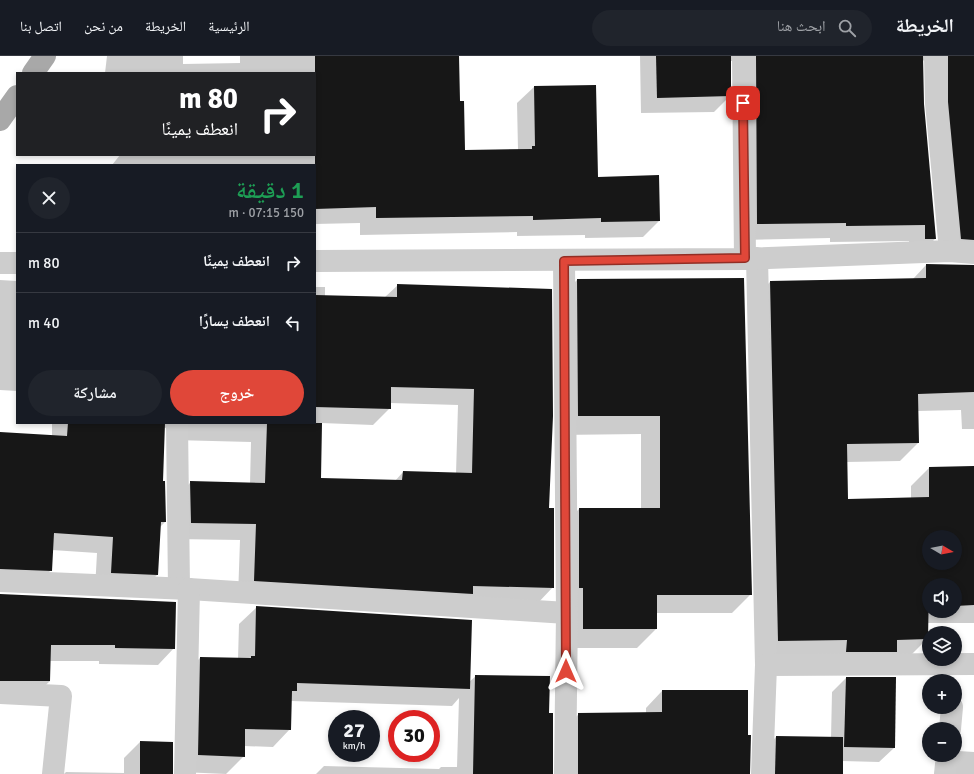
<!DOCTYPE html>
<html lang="ar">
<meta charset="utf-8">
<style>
body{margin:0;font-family:Signika,"Noto Naskh Arabic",sans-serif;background:#20242c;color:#f1f3f6;direction:rtl;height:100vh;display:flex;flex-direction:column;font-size:15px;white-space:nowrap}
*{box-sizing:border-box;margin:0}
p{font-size:13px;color:#9ea1a6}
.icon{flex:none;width:22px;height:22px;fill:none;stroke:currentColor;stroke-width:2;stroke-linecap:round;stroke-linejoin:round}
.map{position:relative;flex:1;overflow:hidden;direction:ltr}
.details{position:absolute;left:16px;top:108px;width:300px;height:260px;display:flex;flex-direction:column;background:#171b24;border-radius:0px;box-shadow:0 2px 6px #0003;direction:rtl}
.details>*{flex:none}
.hud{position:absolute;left:16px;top:16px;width:300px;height:84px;border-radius:0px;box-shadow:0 2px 6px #0003;direction:rtl;background:#202124;color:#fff;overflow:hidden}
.needle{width:26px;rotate:100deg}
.controls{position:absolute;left:922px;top:474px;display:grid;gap:8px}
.controls a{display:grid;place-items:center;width:40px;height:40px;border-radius:50%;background:#171b24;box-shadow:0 2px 6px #0003;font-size:20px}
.speed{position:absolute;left:328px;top:654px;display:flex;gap:8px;font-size:20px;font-weight:700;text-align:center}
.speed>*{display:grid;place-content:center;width:52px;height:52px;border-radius:50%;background:#171b24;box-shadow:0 2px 6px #0003;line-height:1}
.speed small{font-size:10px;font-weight:400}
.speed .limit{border:6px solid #d22;background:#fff;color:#111}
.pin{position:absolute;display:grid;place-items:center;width:34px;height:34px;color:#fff;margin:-17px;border-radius:8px;box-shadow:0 2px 6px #0006}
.me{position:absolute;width:44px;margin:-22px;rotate:0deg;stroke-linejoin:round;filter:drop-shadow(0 0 3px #0008)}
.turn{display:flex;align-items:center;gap:14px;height:84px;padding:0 12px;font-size:18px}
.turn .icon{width:52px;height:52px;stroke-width:2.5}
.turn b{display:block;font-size:28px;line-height:34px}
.round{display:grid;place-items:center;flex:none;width:42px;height:42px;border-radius:21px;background:#20242c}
.overview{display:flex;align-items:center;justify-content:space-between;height:68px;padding:0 12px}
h1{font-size:24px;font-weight:600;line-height:30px;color:#1e9e55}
.cta{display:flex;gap:8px;margin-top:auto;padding:8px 12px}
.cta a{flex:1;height:46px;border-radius:24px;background:#e04739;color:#fff;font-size:16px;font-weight:600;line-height:46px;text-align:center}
.cta a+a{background:#20242c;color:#f1f3f6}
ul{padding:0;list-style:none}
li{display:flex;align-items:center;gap:12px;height:60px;padding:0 12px;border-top:1px solid #363941}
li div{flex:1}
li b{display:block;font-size:15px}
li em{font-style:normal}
header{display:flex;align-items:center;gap:24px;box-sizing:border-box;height:56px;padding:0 20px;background:#171b24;border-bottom:1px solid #363941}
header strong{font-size:19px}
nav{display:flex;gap:22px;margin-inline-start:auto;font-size:14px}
.search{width:280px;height:36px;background:#20242c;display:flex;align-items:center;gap:10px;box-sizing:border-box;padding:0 14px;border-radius:22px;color:#9ea1a6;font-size:15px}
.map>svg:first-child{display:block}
</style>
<header>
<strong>الخريطة</strong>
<div class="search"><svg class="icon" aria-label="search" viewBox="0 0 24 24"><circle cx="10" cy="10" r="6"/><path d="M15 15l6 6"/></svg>ابحث هنا</div>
<nav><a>الرئيسية</a><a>الخريطة</a><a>من نحن</a><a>اتصل بنا</a></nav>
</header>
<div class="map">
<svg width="974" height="718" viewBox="0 0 974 718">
<rect width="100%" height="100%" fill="#fff"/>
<g fill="#0003" fill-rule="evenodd">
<path d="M107,0H183V8L240,7V0H458L459,46L464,95L518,94L517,47L534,31L595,30L597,122L659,165L643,181L585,182V179L517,180V176L360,179V167L315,168V109H112L120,99H315V17H105Z"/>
<path d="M640,0H974V198L959,201L925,5L922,4L923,48L935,183L919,199H909V185L830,186V182L741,184L733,5H731L730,40L714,56L641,57Z"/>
<path d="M926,209L974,210V373H962L961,354L918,355V387L900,405L847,406V444L911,443V430L929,412L974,411V567H926L927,583L909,601L760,602L752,244L770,226L913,223ZM929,481H955V507H929ZM929,529H955V555H929Z"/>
<path d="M743,223L751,538L732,557H656V573L637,592H564L560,472L579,453H641V378L559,379L558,243L577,224Z"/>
<path d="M0,224L17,225V335L0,334Z"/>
<path d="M398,229L551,234L548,453L553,531L537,548L238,541L240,484L175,483L174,443L191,426L250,428L251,386L173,384L166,372L163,371L162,426L165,466L160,471L157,519L141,535L95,533L97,497L52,494L51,514L35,531L0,529V377L52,380V367H315V231H325V240L385,241ZM390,347L458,349L456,418L403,416L395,425L320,423L321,367L373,369L390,352Z"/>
<path d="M0,539L174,592L158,609L99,608V605H50V625L33,641H0Z"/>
<path d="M257,551L469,626L476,620L548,658L552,718H316L324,710L439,713L441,711H457L459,642L452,650L291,645L290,673L273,691L244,690V700L226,718L181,716L183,619L200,602L238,603L239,568Z"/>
<path d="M846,622L894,692L879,706L842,705V718H759L760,698L776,681L831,682L832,636Z"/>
<path d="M662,635L749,718H561L562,674L579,658L646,657V652Z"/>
<path d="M140,686L172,718H64L66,716L124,717V702Z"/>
<path d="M959,695L974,696V718H941V713Z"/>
</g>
<g fill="#171717" fill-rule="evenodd">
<path d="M315,0H459L460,45H464L465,94L532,93V90H535L534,30L596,29L598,121L659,119L660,165L601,166V162L533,164V160L376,162V151L315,153Z"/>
<path d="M656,0H731V40L657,42Z"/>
<path d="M756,0H923L924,48L936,183H925V169L846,170V167L757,168Z"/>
<path d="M948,0H974V184L961,183L948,46Z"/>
<path d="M926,208L974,209V336L918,338L919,387L847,388L848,443L929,441V411L974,410V549L955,550V529H929L928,583L897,584V596H846L847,584L778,585L770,225L926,222ZM929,481H955V507H929Z"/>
<path d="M744,222L752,539H657V573H583V532H579V452H660V360H578L577,223Z"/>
<path d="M397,228L552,233L553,360L549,452H554V532L473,530V538L254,525L256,468L191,467L190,425L265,427L267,367H322L321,422L402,424L403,415L472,417L474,333L391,331V353L315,351V239L397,241Z"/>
<path d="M68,367H165L163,425H165L166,466H161L158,519L111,517L113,481L54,477L52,515L0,513V376L67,380Z"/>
<path d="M0,538L176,546L175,593L115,592V589H51L50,625H0Z"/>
<path d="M256,550L472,564L470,633L297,627V635H292L291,674L245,673V701L198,699L200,601L251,602V600H255Z"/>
<path d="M475,619L550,620L549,657H553V718H473Z"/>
<path d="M846,621H896L895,692L844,691Z"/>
<path d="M662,634H748V679H751L750,718H578V657L662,656Z"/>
<path d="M776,680L843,681V718H775Z"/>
<path d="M140,685L173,686V718H140Z"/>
</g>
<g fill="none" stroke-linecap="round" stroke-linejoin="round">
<g stroke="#cdcdcd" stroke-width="22">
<path d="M743,0L745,203"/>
<path d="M935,0L936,47L950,195"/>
<path d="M757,202L766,609L762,718"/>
<path d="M315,205L745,203L950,195L974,197"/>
<path d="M564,205L567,557L565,718"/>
<path d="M0,207H17"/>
<path d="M177,367L179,532"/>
<path d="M0,525L189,533L567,557"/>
<path d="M766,609L974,608"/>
<path d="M0,637L61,640L53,718"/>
<path d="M950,673L952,651"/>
<path d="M185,718L189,533"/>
<path d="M945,718L947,699"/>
</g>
<g stroke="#a8a8a8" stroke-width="22">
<path d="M33,17L45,0"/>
<path d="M0,64L17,40"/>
</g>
</g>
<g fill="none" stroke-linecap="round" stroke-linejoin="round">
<defs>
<path id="route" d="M566,615L564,205L745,202L743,47"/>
</defs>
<use href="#route" stroke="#922e25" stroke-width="10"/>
<use href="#route" stroke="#e04739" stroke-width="7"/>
</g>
</svg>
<div class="controls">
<a><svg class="needle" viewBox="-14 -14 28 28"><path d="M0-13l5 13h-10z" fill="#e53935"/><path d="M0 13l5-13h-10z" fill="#9ea1a6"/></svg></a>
<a><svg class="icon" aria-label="sound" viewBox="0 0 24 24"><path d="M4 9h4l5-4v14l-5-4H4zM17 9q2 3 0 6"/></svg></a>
<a><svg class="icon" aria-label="layers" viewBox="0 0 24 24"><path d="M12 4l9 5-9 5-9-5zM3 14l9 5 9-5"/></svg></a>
<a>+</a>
<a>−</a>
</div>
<div class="speed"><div>27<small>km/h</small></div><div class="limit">30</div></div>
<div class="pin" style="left:743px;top:47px;background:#d93025"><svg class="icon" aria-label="arrive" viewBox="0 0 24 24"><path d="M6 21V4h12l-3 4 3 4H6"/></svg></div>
<svg class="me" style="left:566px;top:615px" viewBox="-20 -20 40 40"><path d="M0-17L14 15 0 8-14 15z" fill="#e04739" stroke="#fff" stroke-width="4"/></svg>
<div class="hud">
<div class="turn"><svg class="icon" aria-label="right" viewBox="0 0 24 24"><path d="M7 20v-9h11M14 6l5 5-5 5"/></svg><div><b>80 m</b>انعطف يمينًا</div></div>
</div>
<section class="details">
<div class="overview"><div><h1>1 دقيقة</h1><p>150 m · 07:15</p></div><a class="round"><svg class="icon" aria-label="close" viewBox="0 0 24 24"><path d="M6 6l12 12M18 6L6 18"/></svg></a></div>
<ul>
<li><svg class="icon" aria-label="right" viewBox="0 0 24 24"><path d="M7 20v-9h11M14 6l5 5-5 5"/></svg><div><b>انعطف يمينًا</b></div><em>80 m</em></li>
<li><svg class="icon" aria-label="left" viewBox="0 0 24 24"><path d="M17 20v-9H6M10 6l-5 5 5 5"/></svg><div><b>انعطف يسارًا</b></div><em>40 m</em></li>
</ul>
<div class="cta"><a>خروج</a><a>مشاركة</a></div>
</section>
</div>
